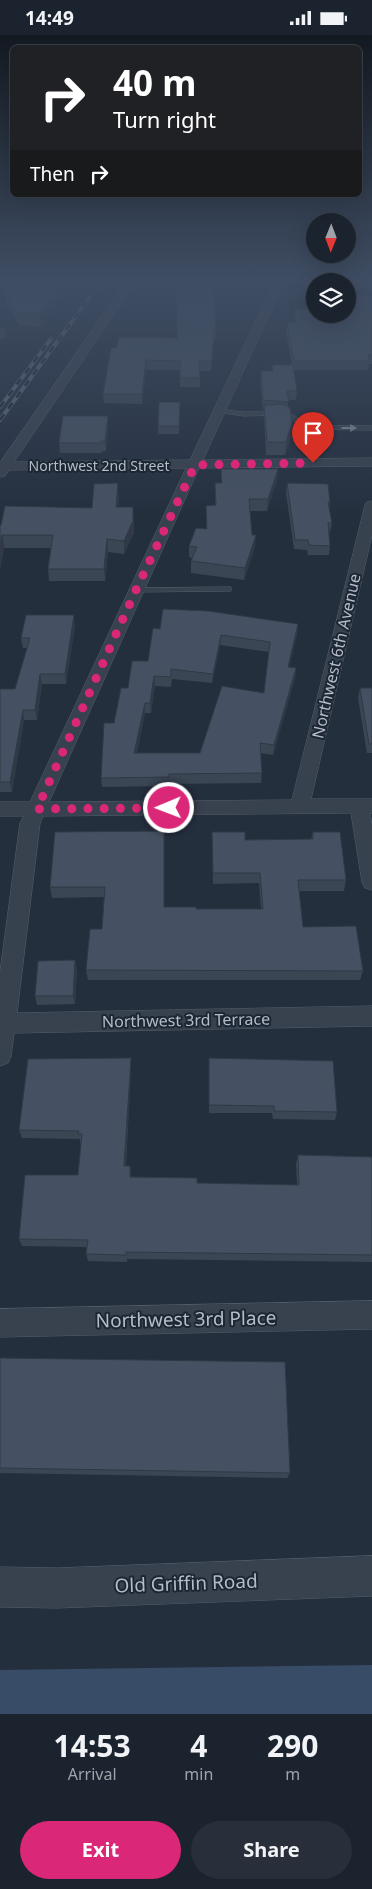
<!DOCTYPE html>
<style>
body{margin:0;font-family:"Noto Sans",sans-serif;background:#282f3a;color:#f1f3f6;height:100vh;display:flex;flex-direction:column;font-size:19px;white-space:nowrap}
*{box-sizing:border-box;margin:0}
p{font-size:16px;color:#a0a4aa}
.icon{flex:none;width:28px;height:28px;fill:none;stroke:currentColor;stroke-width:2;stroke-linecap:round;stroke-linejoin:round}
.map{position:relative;height:1679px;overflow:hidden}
.side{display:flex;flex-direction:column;background:#1b232e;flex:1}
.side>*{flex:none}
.hud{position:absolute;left:10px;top:10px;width:352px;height:152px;border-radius:8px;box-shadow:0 5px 20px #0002,0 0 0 1px #39404a;background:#202124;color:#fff;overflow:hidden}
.needle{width:32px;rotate:181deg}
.buttons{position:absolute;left:306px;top:178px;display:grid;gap:10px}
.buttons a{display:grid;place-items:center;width:50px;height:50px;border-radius:50%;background:#1b232e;box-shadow:0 5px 20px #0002,0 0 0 1px #39404a;font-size:25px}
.pin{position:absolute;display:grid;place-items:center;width:42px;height:42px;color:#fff;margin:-51px -21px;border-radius:50% 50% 50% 0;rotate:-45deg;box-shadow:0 0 5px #0007}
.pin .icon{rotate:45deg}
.me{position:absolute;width:55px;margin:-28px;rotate:269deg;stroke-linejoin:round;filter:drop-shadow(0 0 4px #0008)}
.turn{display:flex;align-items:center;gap:18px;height:105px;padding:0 20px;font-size:22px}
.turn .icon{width:65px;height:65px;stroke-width:2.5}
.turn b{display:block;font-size:35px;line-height:42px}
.then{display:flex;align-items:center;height:48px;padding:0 20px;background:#0003;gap:10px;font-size:19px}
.eta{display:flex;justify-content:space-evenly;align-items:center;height:85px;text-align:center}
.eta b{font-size:30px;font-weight:700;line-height:35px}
.cta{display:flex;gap:10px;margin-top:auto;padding:10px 20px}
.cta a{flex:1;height:58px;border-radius:30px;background:#db2777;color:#fff;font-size:20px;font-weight:700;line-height:58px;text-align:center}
.cta a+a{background:#282f3a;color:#f1f3f6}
.status{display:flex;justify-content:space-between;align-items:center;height:35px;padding:0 25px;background:#1b232e;direction:ltr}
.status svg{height:14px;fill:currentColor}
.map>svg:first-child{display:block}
</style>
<div class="status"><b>14:49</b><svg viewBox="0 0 49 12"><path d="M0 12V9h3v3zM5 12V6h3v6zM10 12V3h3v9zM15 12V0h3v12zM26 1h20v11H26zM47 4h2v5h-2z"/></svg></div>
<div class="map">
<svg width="372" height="1679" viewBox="0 0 372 1679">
<rect width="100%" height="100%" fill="#242f3e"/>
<path fill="#394c67" d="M372,1630V1679H0V1635Z"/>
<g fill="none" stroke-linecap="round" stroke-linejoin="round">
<defs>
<g id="service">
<path d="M219,374C228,375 237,377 246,377C265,377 293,370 303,390L372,391V395L301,394L299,393L295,387L283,380L244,381L217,377L216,376Z"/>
<path d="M228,552H231V556L136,557L132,555L136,553Z"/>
</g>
<g id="minor">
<path d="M126,247H136L14,427L190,425L274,247H284L203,425L372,423V431L199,433L49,767L292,765L365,470L367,467L372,466V500L311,764H372V778H370L372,791V855L365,853L362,847L351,778L43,781L40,788L17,978L372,971V991L14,998L11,1021L8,1028L0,1031V937L20,788L24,781H0V767H30L186,433L9,435L5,441L0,442V428Z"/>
<path d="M0,294L4,295L6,301L0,304Z"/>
<path d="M372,1266V1294L0,1302V1274Z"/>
</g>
<path id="tertiary" d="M372,1521V1561L57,1573L0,1572V1532L57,1533Z"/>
</defs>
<use href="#service" stroke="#565f6c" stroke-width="1"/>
<use href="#minor" stroke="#565f6c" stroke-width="1"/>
<use href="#tertiary" stroke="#565f6c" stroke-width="1"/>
<use href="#service" fill="#38414e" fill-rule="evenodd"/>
<use href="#minor" fill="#38414e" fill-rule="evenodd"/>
<use href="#tertiary" fill="#38414e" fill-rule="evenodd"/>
<defs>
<g id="rail">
<path d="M0,372L51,304"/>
<path d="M0,385L101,247"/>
</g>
</defs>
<use href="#rail" stroke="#5a6575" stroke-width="4"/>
<use href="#rail" stroke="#1d2633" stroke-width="2.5" stroke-dasharray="7" stroke-linecap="butt"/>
</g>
<g fill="#3b4654" fill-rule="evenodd">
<path d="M67,257L40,292L19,290L7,270L6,258Z"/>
<path d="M353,260H372V329H369L368,335H294L297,356L296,365H288V372L291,401L285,420H266L264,382V374H263L260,345L261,336H272V330H292L286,297L287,288L294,287L293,283L294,274H353L352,269Z"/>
<path d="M216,295V304H214L211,336H200V352H180V335H146L142,369L104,368L103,359L116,313L177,303Z"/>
<path d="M180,367L179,399H158V391Z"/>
<path d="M108,390L106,416H102V418H60L59,408Z"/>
<path d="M221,434H278L277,445L267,476H250L252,500L255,512L244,545L191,538V526L192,523L189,522V511L206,494V471L215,470V448H221Z"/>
<path d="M287,448L330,467L329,474L332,488L330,497L329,498L330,511L329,520H308L307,515L294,514L286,458Z"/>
<path d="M119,461L118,472L134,485V498L124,519L108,517L105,546H49L48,534L51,513H4L0,490L92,473Z"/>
<path d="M298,589L297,599L289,632L296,633L295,643L273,720L260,718L262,738L261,748L169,749V751L102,752L101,743L114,688L128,653L148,626L160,594ZM220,610L269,617L264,658L200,718H137L145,678H151L155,651L171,652L172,644L212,648Z"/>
<path d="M75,590L66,649H42L37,685H24L12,757H0V654H15L27,613H23L21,603Z"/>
<path d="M360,653H372V718H367L358,663Z"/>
<path d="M55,797L164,872L196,874H261L259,848L213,849L212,797L245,805L311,804L313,797L346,845L344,856H299L303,892L363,936L360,945H88L86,935L102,894L104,862L52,863L50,852Z"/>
<path d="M77,933L75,969L37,970L35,961Z"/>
<path d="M131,1023V1033L126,1131H130L131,1142L197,1148L297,1150L296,1129L298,1120L372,1122V1227L127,1224V1227L88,1226L86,1219L87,1212L22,1211L19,1204L78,1140L81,1108H80V1104L22,1103L19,1095Z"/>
<path d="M209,1031L337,1077L335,1085L273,1084L272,1078H209Z"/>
<path d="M0,1323L290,1438L287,1443L0,1438Z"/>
</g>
<g fill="#303945">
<path d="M64,247H66L67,257L40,292L39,280Z"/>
<path d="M146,325V335L142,369V359Z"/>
<path d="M108,381V390L106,416L105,406Z"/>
<path d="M292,389L291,401L285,420L286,407Z"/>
<path d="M278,434L277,445L267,476L268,464Z"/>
<path d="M118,448L119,461L117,485L116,472Z"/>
<path d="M133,472L134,498L124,519V506Z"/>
<path d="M2,500L4,513L0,537V511Z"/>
<path d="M256,500L255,512L244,545L245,533Z"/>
<path d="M107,504L108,517L105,546L104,534Z"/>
<path d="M74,580L75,590L66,649L65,639Z"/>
<path d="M298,589L297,599L287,642L288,632Z"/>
<path d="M221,600L220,610L212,648L213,639Z"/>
<path d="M296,633L295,643L273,720L274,710Z"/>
<path d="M40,639L42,649L37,685L35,675Z"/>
<path d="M154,641L155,651L151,678L150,668Z"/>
<path d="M145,668V678L135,728L134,718Z"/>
<path d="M23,675L24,685L12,757L10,747Z"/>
<path d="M75,925L77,933L75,969L73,961Z"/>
<path d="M131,1023V1033L125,1139L124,1131Z"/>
</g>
<g fill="#455162" stroke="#303945" fill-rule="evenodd">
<path d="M8,247H64L39,280L17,278L6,258Z"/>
<path d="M176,249H213L216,295H214L212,326H199L200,343H180V326L146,325L142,359H103L111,313H116L119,302L177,303Z"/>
<path d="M353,260H372V320H368L369,326H294L287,288L296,287L294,274H315V279H348V274H356Z"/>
<path d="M272,330H293L297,356H287L289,367L263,365L261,336H273Z"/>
<path d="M159,367H180L179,391H158Z"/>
<path d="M284,369L290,373L292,389L286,407H267L264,370Z"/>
<path d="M63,381H108L105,406H101V408H59Z"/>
<path d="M221,434H278L268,464H249L252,500H256L245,533L191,526L197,512L189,511L196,493L207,494L206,471L216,470L215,448H222Z"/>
<path d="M118,448L116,472H133V486L124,506L107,504L104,534H48L53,500H2L0,511V490H1L5,471L92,473L94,449Z"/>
<path d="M287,448L328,449L330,467H328L332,488H328L330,511L309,510L308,505H295Z"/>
<path d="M163,574L208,576L298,589L288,632L296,633L274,710L260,708L262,738L169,739V742L101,743L104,688H114L121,653H128L132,626H148L153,593L160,594ZM221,600L270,607L264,658L222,651L200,718H134L145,668H150L154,641L171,642V634L213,639Z"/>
<path d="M26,580H74L65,639H40L35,675H23L10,747H0V654H15L30,603H21Z"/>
<path d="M360,653H372V709H369Z"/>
<path d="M164,796V872H196V874H263L260,838H213L212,797H245V805L313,804V797H340L346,845H298L303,892L356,891L363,936L86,935L90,894H102L105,852H50L55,797Z"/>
<path d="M75,925L73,961H35L38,926Z"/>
<path d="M131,1023L124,1131H130V1142L197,1143V1148L299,1150L298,1120L372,1122V1220L126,1217V1220L86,1219L88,1205L19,1204L25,1140H78L82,1099H78L79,1096L19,1095L28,1024Z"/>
<path d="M209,1023L333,1026L337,1077L274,1076V1071L209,1070Z"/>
<path d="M0,1323L285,1327L290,1438L0,1433Z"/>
</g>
<defs><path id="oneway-solid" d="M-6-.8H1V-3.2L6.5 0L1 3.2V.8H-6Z" transform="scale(1.25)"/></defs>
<use fill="#7c8592" href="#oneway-solid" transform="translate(349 393)"/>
<linearGradient id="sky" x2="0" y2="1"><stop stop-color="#141a22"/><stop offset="0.51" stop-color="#3f4d63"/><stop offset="1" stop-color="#3f4d63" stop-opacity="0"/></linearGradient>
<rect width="372" height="482" fill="url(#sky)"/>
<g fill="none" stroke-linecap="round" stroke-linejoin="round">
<path stroke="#db2777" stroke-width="9" stroke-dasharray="0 16.2" d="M169,773L37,774L136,555L195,430L313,428"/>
</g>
<g text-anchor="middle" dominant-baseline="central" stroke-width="4" stroke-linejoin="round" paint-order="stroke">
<g font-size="14" fill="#b4bcc9" stroke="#1d2633">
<text x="99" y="430">Northwest 2nd Street</text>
</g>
<g font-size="16" fill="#b4bcc9" stroke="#1d2633">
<text transform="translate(336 621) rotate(-77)">Northwest 6th Avenue</text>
<text transform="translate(186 985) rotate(-1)">Northwest 3rd Terrace</text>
</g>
<g font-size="19" fill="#b4bcc9" stroke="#1d2633">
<text transform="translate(186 1284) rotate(-1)">Northwest 3rd Place</text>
<text transform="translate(186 1548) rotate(-2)">Old Griffin Road</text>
</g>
</g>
</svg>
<div class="buttons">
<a><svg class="needle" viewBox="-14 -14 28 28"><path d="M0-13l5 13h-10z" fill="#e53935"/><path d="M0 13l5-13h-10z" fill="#a0a4aa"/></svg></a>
<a><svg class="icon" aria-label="layers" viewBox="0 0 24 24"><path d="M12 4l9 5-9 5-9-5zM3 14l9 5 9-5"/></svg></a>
</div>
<div class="pin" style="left:313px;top:428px;background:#d93025"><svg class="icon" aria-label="arrive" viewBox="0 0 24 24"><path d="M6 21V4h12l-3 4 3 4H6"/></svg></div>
<svg class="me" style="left:169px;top:773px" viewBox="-20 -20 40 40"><circle r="17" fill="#db2777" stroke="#fff" stroke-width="3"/><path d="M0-11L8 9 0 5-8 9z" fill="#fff"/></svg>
<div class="hud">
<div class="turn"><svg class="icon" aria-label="right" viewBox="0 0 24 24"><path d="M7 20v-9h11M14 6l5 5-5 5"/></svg><div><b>40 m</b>Turn right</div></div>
<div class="then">Then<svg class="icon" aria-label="right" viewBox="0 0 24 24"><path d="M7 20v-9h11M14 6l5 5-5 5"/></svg></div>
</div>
</div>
<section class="side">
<div class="eta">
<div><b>14:53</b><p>Arrival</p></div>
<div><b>4</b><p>min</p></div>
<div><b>290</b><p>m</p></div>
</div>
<div class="cta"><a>Exit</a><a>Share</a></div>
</section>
